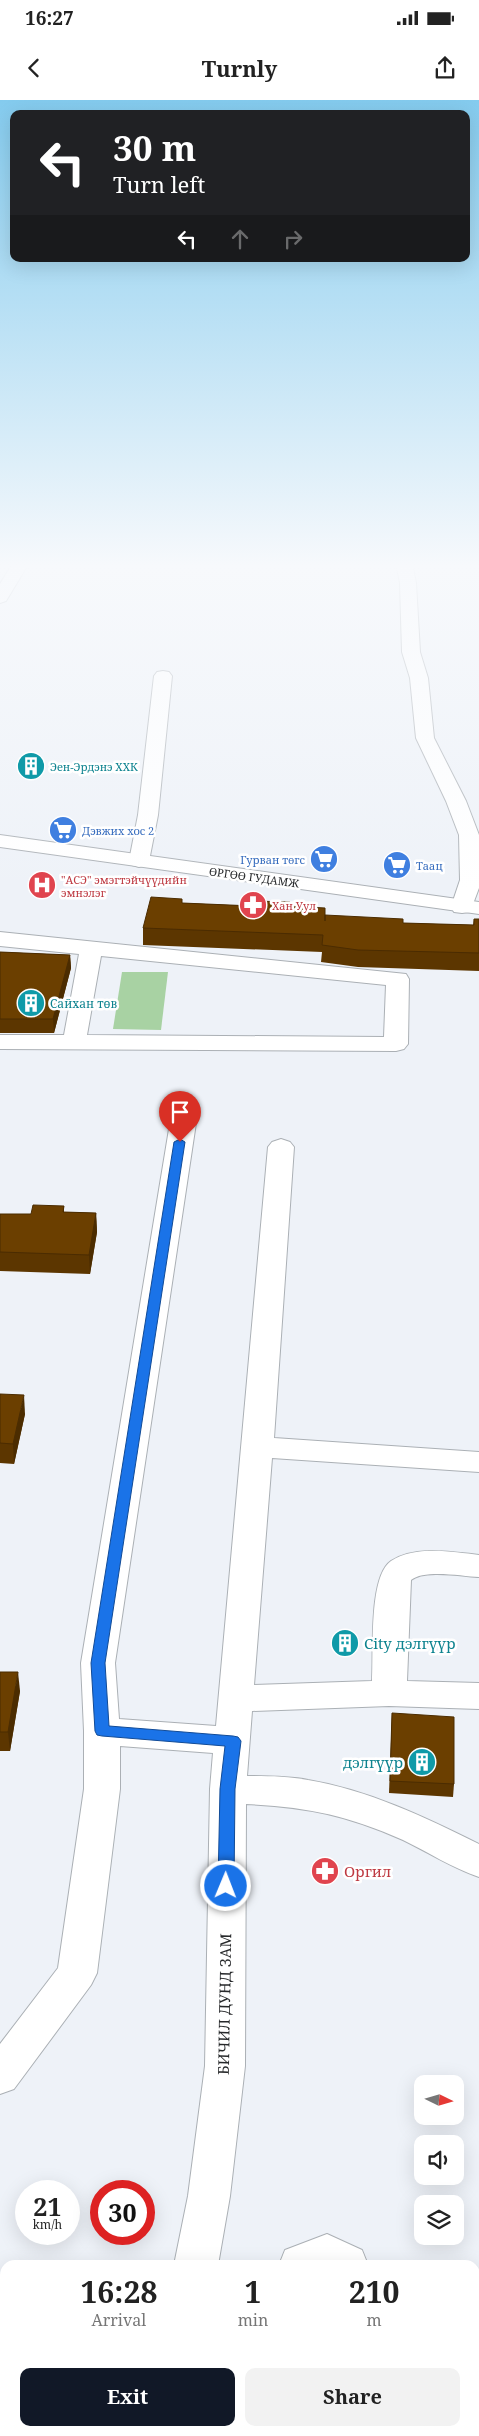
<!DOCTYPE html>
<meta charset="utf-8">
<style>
body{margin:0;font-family:"Noto Serif",serif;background:#f2f2f2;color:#222;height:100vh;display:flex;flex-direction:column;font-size:19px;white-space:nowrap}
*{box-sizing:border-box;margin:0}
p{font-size:16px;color:#767676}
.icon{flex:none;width:28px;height:28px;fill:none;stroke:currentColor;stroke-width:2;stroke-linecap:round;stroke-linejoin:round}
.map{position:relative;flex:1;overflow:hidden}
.side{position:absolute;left:0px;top:2160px;width:480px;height:176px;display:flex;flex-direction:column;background:#fff;border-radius:15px 15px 0 0;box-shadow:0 5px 20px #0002}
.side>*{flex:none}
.hud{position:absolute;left:10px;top:10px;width:460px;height:152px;border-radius:10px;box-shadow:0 5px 20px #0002;background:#202124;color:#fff;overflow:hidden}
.needle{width:32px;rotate:95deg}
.controls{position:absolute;left:414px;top:1975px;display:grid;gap:10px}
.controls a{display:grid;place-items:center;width:50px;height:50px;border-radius:10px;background:#fff;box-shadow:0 5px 20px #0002;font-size:25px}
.speed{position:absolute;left:15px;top:2080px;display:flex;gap:10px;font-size:25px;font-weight:700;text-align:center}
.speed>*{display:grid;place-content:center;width:65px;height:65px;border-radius:50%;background:#fff;box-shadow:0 5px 20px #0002;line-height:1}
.speed small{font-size:12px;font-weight:400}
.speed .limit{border:8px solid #d22;background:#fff;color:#111}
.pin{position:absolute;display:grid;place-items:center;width:42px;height:42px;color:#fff;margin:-51px -21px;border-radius:50% 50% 50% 0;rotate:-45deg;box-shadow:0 0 5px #0007}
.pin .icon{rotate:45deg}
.me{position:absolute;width:55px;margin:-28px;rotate:1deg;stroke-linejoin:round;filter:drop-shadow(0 0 4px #0008)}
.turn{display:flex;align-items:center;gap:18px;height:105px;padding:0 20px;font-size:22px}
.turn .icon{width:65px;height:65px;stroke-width:2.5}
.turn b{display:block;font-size:35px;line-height:42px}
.lanes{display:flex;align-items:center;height:48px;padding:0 20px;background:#0003;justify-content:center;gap:25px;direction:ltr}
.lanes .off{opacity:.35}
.eta{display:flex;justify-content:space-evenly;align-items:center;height:85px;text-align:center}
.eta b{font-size:30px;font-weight:700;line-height:35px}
.action{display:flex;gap:10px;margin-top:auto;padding:10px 20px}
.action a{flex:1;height:58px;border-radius:10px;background:#111827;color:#fff;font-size:20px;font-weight:700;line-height:58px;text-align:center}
.action a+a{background:#f2f2f2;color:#222}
.status{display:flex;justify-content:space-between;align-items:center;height:35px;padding:0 25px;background:#fff;direction:ltr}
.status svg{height:14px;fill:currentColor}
header{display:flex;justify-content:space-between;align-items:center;height:65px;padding:0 20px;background:#fff;font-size:22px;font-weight:700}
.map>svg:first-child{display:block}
</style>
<div class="status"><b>16:27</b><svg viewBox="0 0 49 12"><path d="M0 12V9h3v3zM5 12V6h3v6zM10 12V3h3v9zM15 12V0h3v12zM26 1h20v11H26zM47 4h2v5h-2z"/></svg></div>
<header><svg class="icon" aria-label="back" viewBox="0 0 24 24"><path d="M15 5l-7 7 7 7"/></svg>Turnly<svg class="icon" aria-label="share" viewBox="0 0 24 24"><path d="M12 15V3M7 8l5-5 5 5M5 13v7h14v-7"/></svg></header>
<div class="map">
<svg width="479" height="2336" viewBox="0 0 479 2336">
<rect width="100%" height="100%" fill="#eef2f8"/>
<path fill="#a8d2a3" d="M122,872H168L161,930L113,929Z"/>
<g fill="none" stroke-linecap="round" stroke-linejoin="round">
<defs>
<g id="minor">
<path d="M13,463H29L6,501L0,503V484Z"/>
<path d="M396,463H412L416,483L420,552L428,578L434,638L466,701L479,735V788L470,812L462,813L454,812L451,807L460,780L459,735L446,701L416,638L410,578L402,552L400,483Z"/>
<path d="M163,571L169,572L172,576L158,715L149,761L146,765L139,767L132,765L129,761L138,715L154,576L157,572Z"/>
<path d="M0,832L406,874L409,879L408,944L404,949L396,951L0,949V935H64L79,854L0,846ZM101,856L386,885L384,937L87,935Z"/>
<path d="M183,1015L192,1018L196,1023L115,1563L119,1619L216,1626L268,1047L272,1042L281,1039L290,1042L294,1047L274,1338L479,1352V1372L272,1358L254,1585L372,1581C374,1554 368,1477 391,1461C416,1445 452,1452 479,1455V1477C462,1476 424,1469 411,1480L407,1581L479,1583V1609L389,1606L252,1611L247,1676C267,1676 288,1676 308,1680C368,1690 425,1717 479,1744V1777C452,1768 428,1752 403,1740C347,1715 307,1707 246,1704L245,1966L230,2096L218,2165H174L188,2096L205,1966L210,1689L213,1653L120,1646V1689L97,1873L91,1885L14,1989L0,1994V1944L58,1868L84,1689V1631L81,1563L170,1023L174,1018Z"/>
<path d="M327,2134L362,2150L368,2165H279L285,2150Z"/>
<path d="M475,2210L479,2211V2256L475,2255Z"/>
<rect x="0" y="2277" width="5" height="46"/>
<path d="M125,2331H182L183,2334V2336H127Z"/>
<path d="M190,2331H236L234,2336H188Z"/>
</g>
<path id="tertiary" d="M0,735L479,802V814L0,747Z"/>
</defs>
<use href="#minor" stroke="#abb0b5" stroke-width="2"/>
<use href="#tertiary" stroke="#abb0b5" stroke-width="2"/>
<use href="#minor" fill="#fff" fill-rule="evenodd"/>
<use href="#tertiary" fill="#fff" fill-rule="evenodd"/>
</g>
<g fill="#5c3600">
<path d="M290,802V806L325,821L473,825L474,819H479V871L358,867L321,862L322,852L143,845V828L182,803L253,806Z"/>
<path d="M0,852L70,855L71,868L54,933H0Z"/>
<path d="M64,1106V1112L96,1113L97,1132L90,1174L0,1171V1114H31Z"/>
<path d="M0,1294L25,1314L14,1364L0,1363Z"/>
<path d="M0,1572L20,1591L10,1651H0Z"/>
<path d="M392,1613L454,1684L453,1697L389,1693Z"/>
</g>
<g fill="#4b2c00">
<path d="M70,855L71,868L54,933L53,919Z"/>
<path d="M96,1113L97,1132L90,1174L89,1155Z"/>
<path d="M24,1295L25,1314L14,1364L13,1344Z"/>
<path d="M18,1572L20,1591L10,1651L8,1632Z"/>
</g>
<g fill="#6b3f00" stroke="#4b2c00">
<path d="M151,797L182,799V803L253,806L254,801L290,802V806L325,808V821V815L403,819V823L474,825V819H479V853L358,850L322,845L323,835L143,828Z"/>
<path d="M0,852L70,855L53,919H0Z"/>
<path d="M33,1105L64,1106L63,1112L96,1113L89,1155L0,1152V1114H31Z"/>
<path d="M0,1294L24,1295L13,1344L0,1343Z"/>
<path d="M0,1572H18L8,1632H0Z"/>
<path d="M392,1613L454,1617V1684L390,1681Z"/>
</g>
<linearGradient id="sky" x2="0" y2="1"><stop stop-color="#84cbee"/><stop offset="0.59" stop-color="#f7f9fc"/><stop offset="1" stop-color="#f7f9fc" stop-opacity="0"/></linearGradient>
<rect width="479" height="790" fill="url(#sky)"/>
<path fill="#1a73e8" stroke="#114b97" d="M180,1039L185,1042L105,1563L109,1626L233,1636L238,1637L241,1641L235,1689L234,1786L232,1791L226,1792L221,1791L218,1786L220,1689L225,1646L102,1636L97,1635L95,1631L91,1563L174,1042Z"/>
<defs>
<symbol id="building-disc" viewBox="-11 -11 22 22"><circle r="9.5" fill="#0f9aa8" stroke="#fff"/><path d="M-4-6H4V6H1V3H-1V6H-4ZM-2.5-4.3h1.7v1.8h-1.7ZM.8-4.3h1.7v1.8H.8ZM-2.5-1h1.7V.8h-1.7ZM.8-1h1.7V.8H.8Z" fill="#fff"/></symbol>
<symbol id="supermarket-disc" viewBox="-11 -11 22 22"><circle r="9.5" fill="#3f7fe0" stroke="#fff"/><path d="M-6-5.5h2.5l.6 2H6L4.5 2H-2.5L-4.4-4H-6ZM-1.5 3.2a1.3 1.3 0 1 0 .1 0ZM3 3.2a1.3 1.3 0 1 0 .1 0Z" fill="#fff"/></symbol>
<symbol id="hospital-disc" viewBox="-11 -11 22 22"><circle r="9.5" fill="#e0444e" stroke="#fff"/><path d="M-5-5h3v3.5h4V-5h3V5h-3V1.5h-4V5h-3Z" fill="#fff"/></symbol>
<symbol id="pharmacy-disc" viewBox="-11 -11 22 22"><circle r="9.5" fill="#e0444e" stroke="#fff"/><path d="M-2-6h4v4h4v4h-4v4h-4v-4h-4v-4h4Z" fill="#fff"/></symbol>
</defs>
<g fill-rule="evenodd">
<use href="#building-disc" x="15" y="650" width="32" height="32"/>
<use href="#supermarket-disc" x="47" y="714" width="32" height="32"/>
<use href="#supermarket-disc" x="308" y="743" width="32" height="32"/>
<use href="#supermarket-disc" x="381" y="749" width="32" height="32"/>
<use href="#hospital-disc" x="26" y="769" width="32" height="32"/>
<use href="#pharmacy-disc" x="237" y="789" width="32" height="32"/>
<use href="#building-disc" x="15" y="887" width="32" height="32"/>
<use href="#building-disc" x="329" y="1527" width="32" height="32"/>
<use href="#building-disc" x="406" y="1646" width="32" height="32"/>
<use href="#pharmacy-disc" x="309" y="1755" width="32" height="32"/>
</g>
<g text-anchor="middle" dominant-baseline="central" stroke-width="5" stroke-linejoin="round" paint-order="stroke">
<g font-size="11" fill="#0d838f" stroke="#fff" text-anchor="start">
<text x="50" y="666">Эен-Эрдэнэ ХХК</text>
</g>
<g font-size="11" fill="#366cbe" stroke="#fff" text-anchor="start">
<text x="82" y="730">Дэвжих хос 2</text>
<text x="305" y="759" text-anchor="end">Гурван төгс</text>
<text x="416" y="765">Таац</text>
</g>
<g font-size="11" fill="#27292b" stroke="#fff">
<text transform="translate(254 777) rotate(8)">ӨРГӨӨ ГУДАМЖ</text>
</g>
<g font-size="11" fill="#be3a42" stroke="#fff" text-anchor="start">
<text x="61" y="779">"АСЭ" эмэгтэйчүүдийн<tspan x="61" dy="13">эмнэлэг</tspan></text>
<text x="272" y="805">Хан Уул</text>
</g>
<g font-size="12" fill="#0d838f" stroke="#fff" text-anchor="start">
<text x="50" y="903">Сайхан төв</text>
</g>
<g font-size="15" fill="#0d838f" stroke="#fff" text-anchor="start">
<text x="364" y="1543">City дэлгүүр</text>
<text x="403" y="1662" text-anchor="end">дэлгүүр</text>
</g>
<g font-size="15" fill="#be3a42" stroke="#fff" text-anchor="start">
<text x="344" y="1771">Оргил</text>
</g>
<g font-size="15" fill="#27292b" stroke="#fff">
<text transform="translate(224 1904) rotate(-89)">БИЧИЛ ДУНД ЗАМ</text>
</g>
</g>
</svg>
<div class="controls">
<a><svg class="needle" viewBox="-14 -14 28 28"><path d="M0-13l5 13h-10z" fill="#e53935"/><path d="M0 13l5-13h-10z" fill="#767676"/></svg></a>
<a><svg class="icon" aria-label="sound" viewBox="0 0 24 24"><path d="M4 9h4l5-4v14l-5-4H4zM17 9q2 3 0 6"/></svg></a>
<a><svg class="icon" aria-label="layers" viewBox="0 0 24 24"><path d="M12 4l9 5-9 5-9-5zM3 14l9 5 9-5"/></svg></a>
</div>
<div class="speed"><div>21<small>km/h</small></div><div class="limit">30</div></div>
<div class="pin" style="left:180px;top:1042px;background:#d93025"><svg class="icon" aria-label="arrive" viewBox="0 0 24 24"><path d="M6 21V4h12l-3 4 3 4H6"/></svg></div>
<svg class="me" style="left:226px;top:1786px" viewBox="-20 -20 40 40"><circle r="17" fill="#1a73e8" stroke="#fff" stroke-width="3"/><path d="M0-11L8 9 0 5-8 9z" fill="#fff"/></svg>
<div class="hud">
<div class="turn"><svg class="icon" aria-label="left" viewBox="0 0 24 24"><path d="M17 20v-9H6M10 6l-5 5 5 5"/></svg><div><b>30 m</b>Turn left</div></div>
<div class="lanes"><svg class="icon" aria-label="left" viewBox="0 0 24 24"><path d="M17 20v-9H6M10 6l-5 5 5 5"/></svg><svg class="icon off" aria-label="ahead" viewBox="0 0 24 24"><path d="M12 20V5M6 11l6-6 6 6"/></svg><svg class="icon off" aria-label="right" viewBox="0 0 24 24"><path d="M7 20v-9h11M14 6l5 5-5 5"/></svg></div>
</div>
<section class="side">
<div class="eta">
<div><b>16:28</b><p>Arrival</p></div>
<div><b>1</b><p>min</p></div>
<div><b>210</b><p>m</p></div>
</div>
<div class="action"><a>Exit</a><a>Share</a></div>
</section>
</div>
